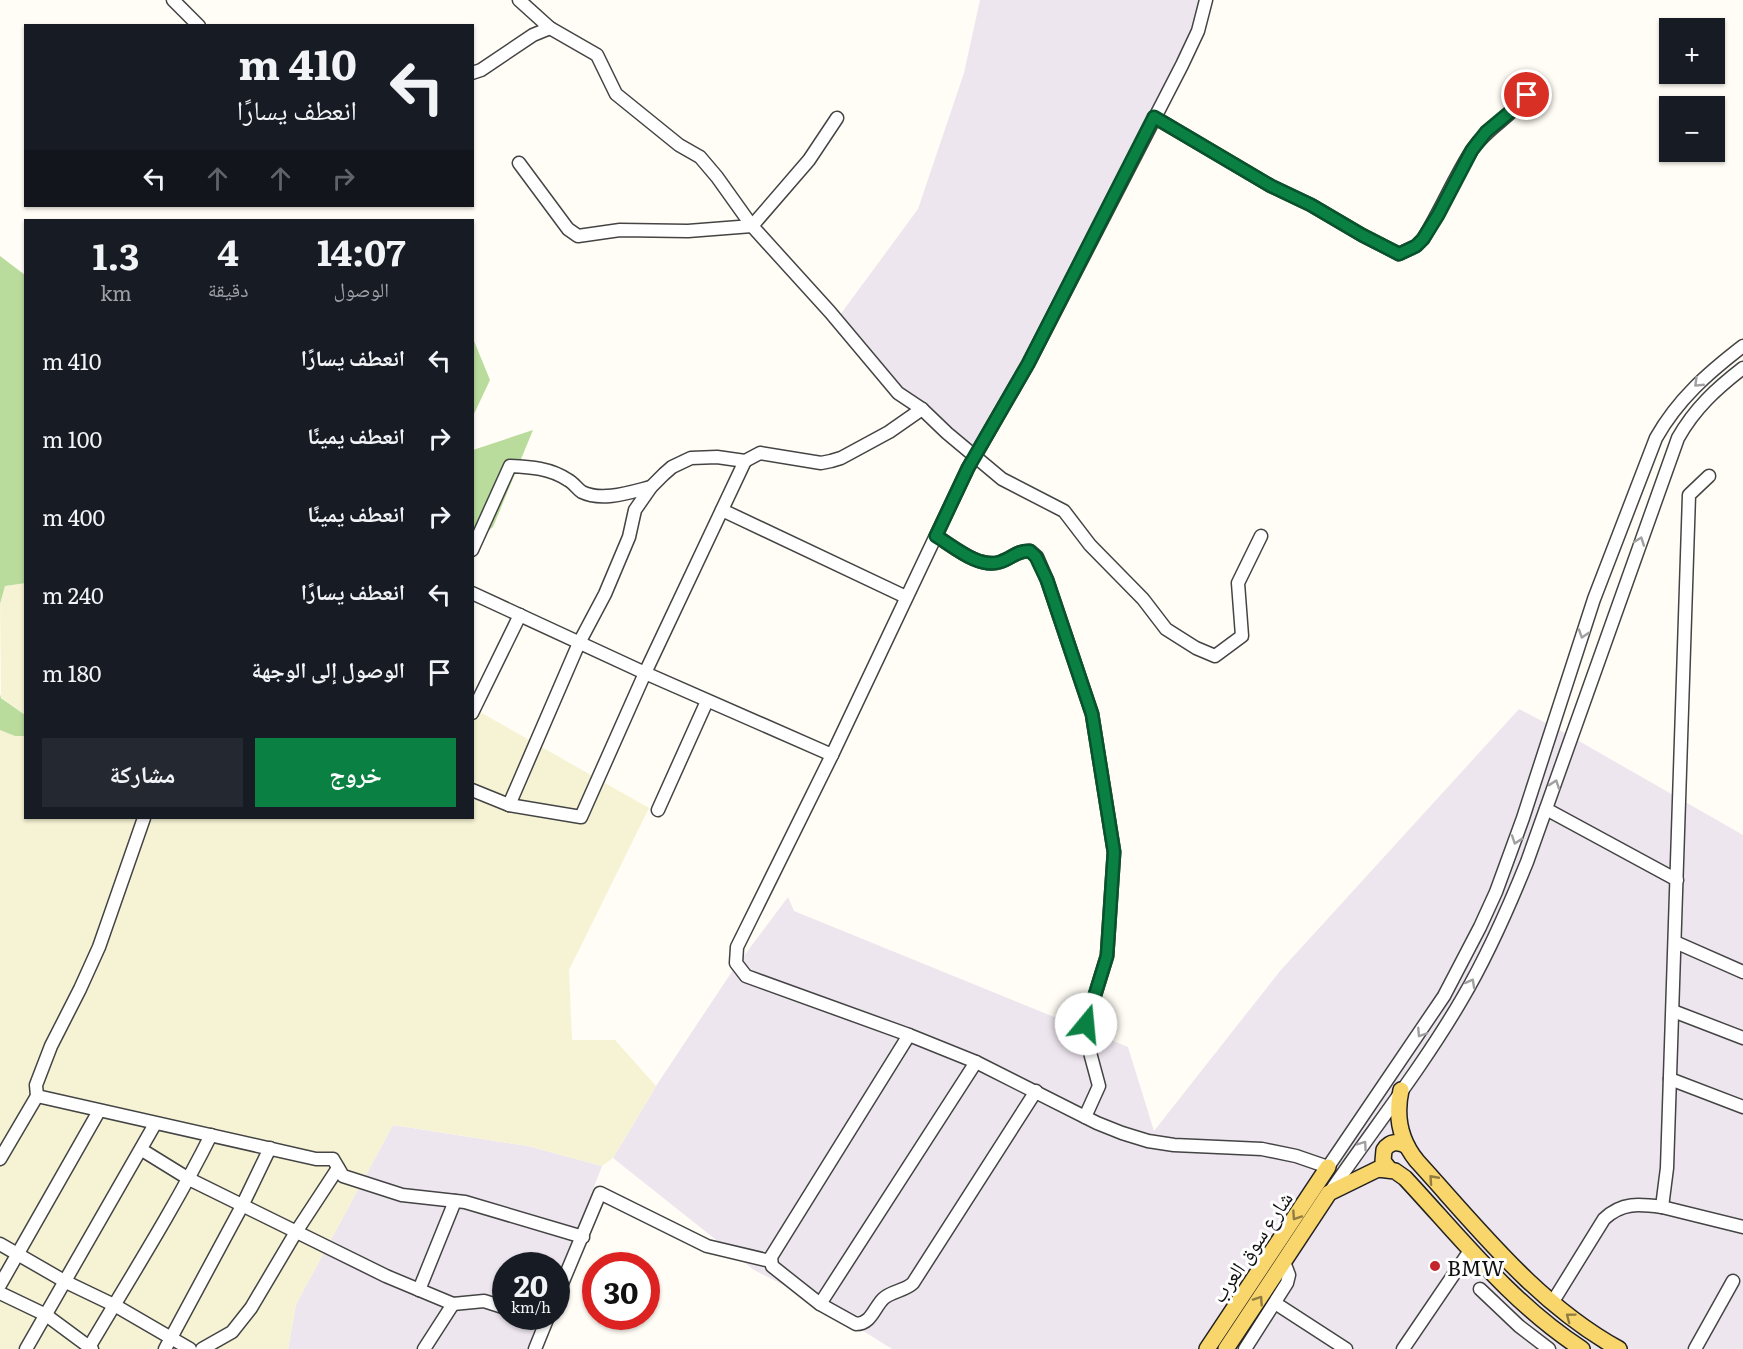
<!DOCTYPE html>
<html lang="ar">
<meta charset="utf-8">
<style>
body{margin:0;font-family:Literata,"Noto Naskh Arabic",serif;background:#242831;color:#f1f3f6;direction:rtl;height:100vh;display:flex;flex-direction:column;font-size:22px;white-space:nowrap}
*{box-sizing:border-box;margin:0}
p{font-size:20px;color:#9ea1a6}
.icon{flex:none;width:33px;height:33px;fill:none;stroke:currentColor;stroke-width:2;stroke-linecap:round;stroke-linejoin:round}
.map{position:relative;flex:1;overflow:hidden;direction:ltr}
.drawer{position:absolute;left:24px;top:219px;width:450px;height:600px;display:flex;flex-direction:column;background:#171b24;border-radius:0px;box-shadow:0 2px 4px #0004;direction:rtl}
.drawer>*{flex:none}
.top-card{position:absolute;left:24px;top:24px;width:450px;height:183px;border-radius:0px;box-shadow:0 2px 4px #0004;direction:rtl;background:#171b24;color:#f1f3f6;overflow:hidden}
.fabs{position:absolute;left:1659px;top:18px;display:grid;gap:12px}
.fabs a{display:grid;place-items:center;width:66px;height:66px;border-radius:0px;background:#171b24;box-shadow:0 2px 4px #0004;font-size:30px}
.speed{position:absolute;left:492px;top:1252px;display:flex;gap:12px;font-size:30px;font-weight:700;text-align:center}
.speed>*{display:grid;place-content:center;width:78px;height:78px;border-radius:50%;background:#171b24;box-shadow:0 2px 4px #0004;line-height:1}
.speed small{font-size:15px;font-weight:400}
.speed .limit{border:9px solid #d22;background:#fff;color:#111}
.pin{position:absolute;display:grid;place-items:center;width:51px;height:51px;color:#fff;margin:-26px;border:3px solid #fff;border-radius:50%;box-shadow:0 2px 6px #0007}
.me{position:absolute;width:66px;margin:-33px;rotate:17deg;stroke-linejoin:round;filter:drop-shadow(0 0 4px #0008)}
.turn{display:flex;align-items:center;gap:21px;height:126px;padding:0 18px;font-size:27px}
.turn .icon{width:78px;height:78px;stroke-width:2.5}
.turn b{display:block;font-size:42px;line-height:51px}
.lanes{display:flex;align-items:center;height:57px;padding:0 18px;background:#0003;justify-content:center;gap:30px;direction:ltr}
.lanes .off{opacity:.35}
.eta{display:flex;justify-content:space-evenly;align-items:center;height:102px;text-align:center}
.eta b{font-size:36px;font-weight:700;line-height:42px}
.action{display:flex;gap:12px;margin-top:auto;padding:12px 18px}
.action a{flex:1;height:69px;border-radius:0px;background:#0b8043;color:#fff;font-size:24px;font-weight:700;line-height:69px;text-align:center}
.action a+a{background:#242831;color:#f1f3f6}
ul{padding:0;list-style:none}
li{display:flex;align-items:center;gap:18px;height:78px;padding:0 18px}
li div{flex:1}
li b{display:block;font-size:22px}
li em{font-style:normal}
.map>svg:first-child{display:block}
</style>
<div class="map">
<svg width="1743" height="1349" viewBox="0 0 1743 1349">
<rect width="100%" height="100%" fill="#fffdf5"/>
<g fill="#eee6ef">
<path d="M980,0H1206L1198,31L975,455L898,393L837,319L918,209L964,73Z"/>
<path d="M1519,709L1565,733L1743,835V1349H892L820,1304L754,1270L613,1158L656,1086L731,973L788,897L794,911L1128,1047L1154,1131L1280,971Z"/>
<path d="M393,1125L528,1146L602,1166L557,1283L556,1266H506V1317H543L531,1349H288L296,1304Z"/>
</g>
<g fill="#f6f3d4">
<path d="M25,583V715L1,697L0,604L5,586Z"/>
<path d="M473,708L649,808L569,970L572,1040H615L656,1086L613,1158L602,1166L528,1146L393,1125L296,1304L288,1349H0V730L15,736H25L26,818H472Z"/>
</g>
<g fill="#b9dc9c">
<path d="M0,256L25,275L26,583L5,586L0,604Z"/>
<path d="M472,336L490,380L473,416H472Z"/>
<path d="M533,430L493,527L473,543V450Z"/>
<path d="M0,694L1,698L25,715V736H15L0,730Z"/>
</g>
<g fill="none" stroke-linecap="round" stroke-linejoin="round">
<defs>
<g id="minor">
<path d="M173,0L199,26"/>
<path d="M519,0L550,28L597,55L616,94L679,145L700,157L717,177L752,226L830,312L898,393L922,409L947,433L1002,479L1064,511L1090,545L1143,599L1166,629L1196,648L1215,656L1242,636L1238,583L1261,536"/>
<path d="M1206,0L1198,31L1182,65L1028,364L968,468L832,755L737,947L736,963L746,976L909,1035L976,1062L1097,1123L1122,1133L1148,1141L1174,1145L1262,1149L1296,1156L1328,1167L1444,996L1480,927L1496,892L1523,818L1594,599L1656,438C1678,399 1708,373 1743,346"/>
<path d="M472,73L481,70L533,35L550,28"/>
<path d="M1154,117L1271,186L1311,205L1362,235L1399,254L1416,246L1423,239C1441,210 1454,178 1472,150C1488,126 1513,116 1527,95"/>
<path d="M519,163L568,229L578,236L620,230L688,231L752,226L809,160L837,118"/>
<path d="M722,510L906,597"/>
<path d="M936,536C953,546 979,569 1000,562C1012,558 1018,550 1030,551L1037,557L1047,580L1092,714L1114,852L1107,956L1086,1024L1085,1034L1099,1086L1085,1117"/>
<path d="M472,550L510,466C531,467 550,468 568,480C574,483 577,489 582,492C602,502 631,492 651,487"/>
<path d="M472,593L645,673L832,755"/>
<path d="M472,713L520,615"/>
<path d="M472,790L509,805L579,643L605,594L629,537L635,510L651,487L664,474L672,467L691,458L717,457L745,461L760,453L821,463L831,461L841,458L889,432L922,409"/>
<path d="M509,805L581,817L645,673L745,461"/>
<path d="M1546,809L1677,880"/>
<path d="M658,810L707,701"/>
<path d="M1675,942L1743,972"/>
<path d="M1673,1011L1743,1038"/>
<path d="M909,1035L771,1257L772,1266L820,1304L856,1324C871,1324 874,1308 883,1299C891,1291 905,1291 913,1283L1036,1091"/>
<path d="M1670,1079L1743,1107"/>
<path d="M37,1096L316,1159H333L343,1176L402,1195L465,1202L583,1237"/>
<path d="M142,1150L189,1179L386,1276L453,1304L484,1301L506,1308"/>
<path d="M0,1159L37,1096L36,1085L51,1046L80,989L99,947L144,818"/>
<path d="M1330,1192C1374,1128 1423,1066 1462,999C1488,955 1508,909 1527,862L1678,438C1695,408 1716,389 1743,368"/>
<path d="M1662,1207L1743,1227"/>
<path d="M0,1244L66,1282L116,1306L190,1349"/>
<path d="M0,1285L99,1111"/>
<path d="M1480,1289L1519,1326L1549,1349"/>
<path d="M419,1290L455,1201"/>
<path d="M0,1293L46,1315L92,1349"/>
<path d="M556,1298L600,1193L707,1246L770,1261"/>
<path d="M1275,1303L1346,1349"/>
<path d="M1552,1303L1604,1219C1622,1202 1639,1204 1662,1207L1667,1168L1689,495L1709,476"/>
<path d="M820,1304L976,1062"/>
<path d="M26,1349L155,1124"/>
<path d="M88,1349C130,1278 174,1209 211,1135"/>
<path d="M165,1349L242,1206L270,1148"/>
<path d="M202,1349L232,1332L251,1308L296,1232L338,1168"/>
<path d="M424,1349L453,1304"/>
<path d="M535,1349L548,1317"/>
<path d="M1245,1349L1287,1283L1289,1275L1284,1262"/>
<path d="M1403,1349L1471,1249"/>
<path d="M1695,1349L1733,1281"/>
</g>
<g id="major">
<path d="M1401,1090C1395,1117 1400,1140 1417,1161C1479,1229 1537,1304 1619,1349"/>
<path d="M1390,1170L1383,1161L1384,1150C1390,1141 1398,1141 1407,1146"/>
<path d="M1207,1349L1328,1167"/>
<path d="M1226,1349L1329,1193L1378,1169L1395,1171L1405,1178C1460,1237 1513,1305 1582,1349"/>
</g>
</defs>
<use href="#minor" stroke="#444" stroke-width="15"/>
<use href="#major" stroke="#222" stroke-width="18"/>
<use href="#minor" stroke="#fff" stroke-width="12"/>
<use href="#major" stroke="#f9d66b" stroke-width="15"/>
</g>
<defs><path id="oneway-chevron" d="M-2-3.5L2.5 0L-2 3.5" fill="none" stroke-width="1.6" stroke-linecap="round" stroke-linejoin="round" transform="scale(1.5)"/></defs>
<g stroke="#a0a0a0">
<use href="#oneway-chevron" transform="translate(1698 383) rotate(136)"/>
<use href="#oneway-chevron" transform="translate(1640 541) rotate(-70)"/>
<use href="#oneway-chevron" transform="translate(1583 634) rotate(108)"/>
<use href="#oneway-chevron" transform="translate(1555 784) rotate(-71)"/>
<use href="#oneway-chevron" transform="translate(1516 840) rotate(109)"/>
<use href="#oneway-chevron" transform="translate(1471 983) rotate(-61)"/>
<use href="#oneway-chevron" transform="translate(1421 1033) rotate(123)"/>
<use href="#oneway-chevron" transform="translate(1363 1145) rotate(-55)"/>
</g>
<g stroke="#917d42">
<use href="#oneway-chevron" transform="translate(1433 1179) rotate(-132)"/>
<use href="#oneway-chevron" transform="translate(1296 1216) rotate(124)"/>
<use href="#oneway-chevron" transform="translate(1259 1300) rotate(-56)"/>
<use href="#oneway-chevron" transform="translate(1570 1317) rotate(-143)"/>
</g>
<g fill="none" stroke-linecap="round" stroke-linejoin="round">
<defs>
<path id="route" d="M1086,1024L1107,956L1114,852L1092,714L1047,580L1036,557L1030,551C1018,550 1012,558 1000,562C978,569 953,546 936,536L968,468L1028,364L1154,117L1271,186L1311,205L1362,235L1399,254L1416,246L1423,239L1438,215L1472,150L1486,132L1522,102L1527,95"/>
</defs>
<use href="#route" stroke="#07532c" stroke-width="15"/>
<use href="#route" stroke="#0b8043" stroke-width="10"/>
</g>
<circle fill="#c4262e" stroke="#fff" stroke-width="2" cx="1435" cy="1266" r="6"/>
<g text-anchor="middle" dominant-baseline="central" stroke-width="6" stroke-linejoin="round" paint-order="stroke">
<g font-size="21" fill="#111" stroke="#fff">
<text transform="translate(1250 1246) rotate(-56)">شارع سوق العرب</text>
</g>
<g font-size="21" fill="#111" stroke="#fff" text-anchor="start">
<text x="1447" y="1266">BMW</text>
</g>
</g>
</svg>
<div class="fabs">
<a>+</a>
<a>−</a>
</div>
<div class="speed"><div>20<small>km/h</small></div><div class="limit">30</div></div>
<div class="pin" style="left:1527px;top:95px;background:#d93025"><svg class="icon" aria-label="arrive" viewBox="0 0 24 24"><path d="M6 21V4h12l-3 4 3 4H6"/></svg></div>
<svg class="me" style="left:1086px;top:1024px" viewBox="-20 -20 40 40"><circle r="19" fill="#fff"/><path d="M0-13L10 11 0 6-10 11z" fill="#0b8043"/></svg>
<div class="top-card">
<div class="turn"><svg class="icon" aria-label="left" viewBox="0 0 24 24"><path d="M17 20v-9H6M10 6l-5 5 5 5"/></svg><div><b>410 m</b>انعطف يسارًا</div></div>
<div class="lanes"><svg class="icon" aria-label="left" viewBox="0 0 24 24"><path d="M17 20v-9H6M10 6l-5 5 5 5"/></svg><svg class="icon off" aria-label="ahead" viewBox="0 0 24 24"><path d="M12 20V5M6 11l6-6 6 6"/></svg><svg class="icon off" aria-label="ahead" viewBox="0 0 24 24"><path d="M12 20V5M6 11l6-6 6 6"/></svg><svg class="icon off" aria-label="right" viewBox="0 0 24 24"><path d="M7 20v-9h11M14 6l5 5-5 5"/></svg></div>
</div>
<section class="drawer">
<div class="eta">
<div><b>14:07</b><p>الوصول</p></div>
<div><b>4</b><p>دقيقة</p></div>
<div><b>1.3</b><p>km</p></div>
</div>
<ul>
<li><svg class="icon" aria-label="left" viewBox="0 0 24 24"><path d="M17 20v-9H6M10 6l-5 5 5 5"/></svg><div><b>انعطف يسارًا</b></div><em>410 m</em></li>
<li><svg class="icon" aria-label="right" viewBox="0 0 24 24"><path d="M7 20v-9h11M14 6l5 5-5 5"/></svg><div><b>انعطف يمينًا</b></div><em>100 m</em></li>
<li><svg class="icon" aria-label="right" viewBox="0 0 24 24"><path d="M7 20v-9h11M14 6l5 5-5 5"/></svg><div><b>انعطف يمينًا</b></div><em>400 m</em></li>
<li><svg class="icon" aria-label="left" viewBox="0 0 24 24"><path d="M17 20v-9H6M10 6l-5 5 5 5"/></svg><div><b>انعطف يسارًا</b></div><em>240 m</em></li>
<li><svg class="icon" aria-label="arrive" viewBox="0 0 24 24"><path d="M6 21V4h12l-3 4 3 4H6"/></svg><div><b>الوصول إلى الوجهة</b></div><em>180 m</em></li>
</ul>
<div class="action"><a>خروج</a><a>مشاركة</a></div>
</section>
</div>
